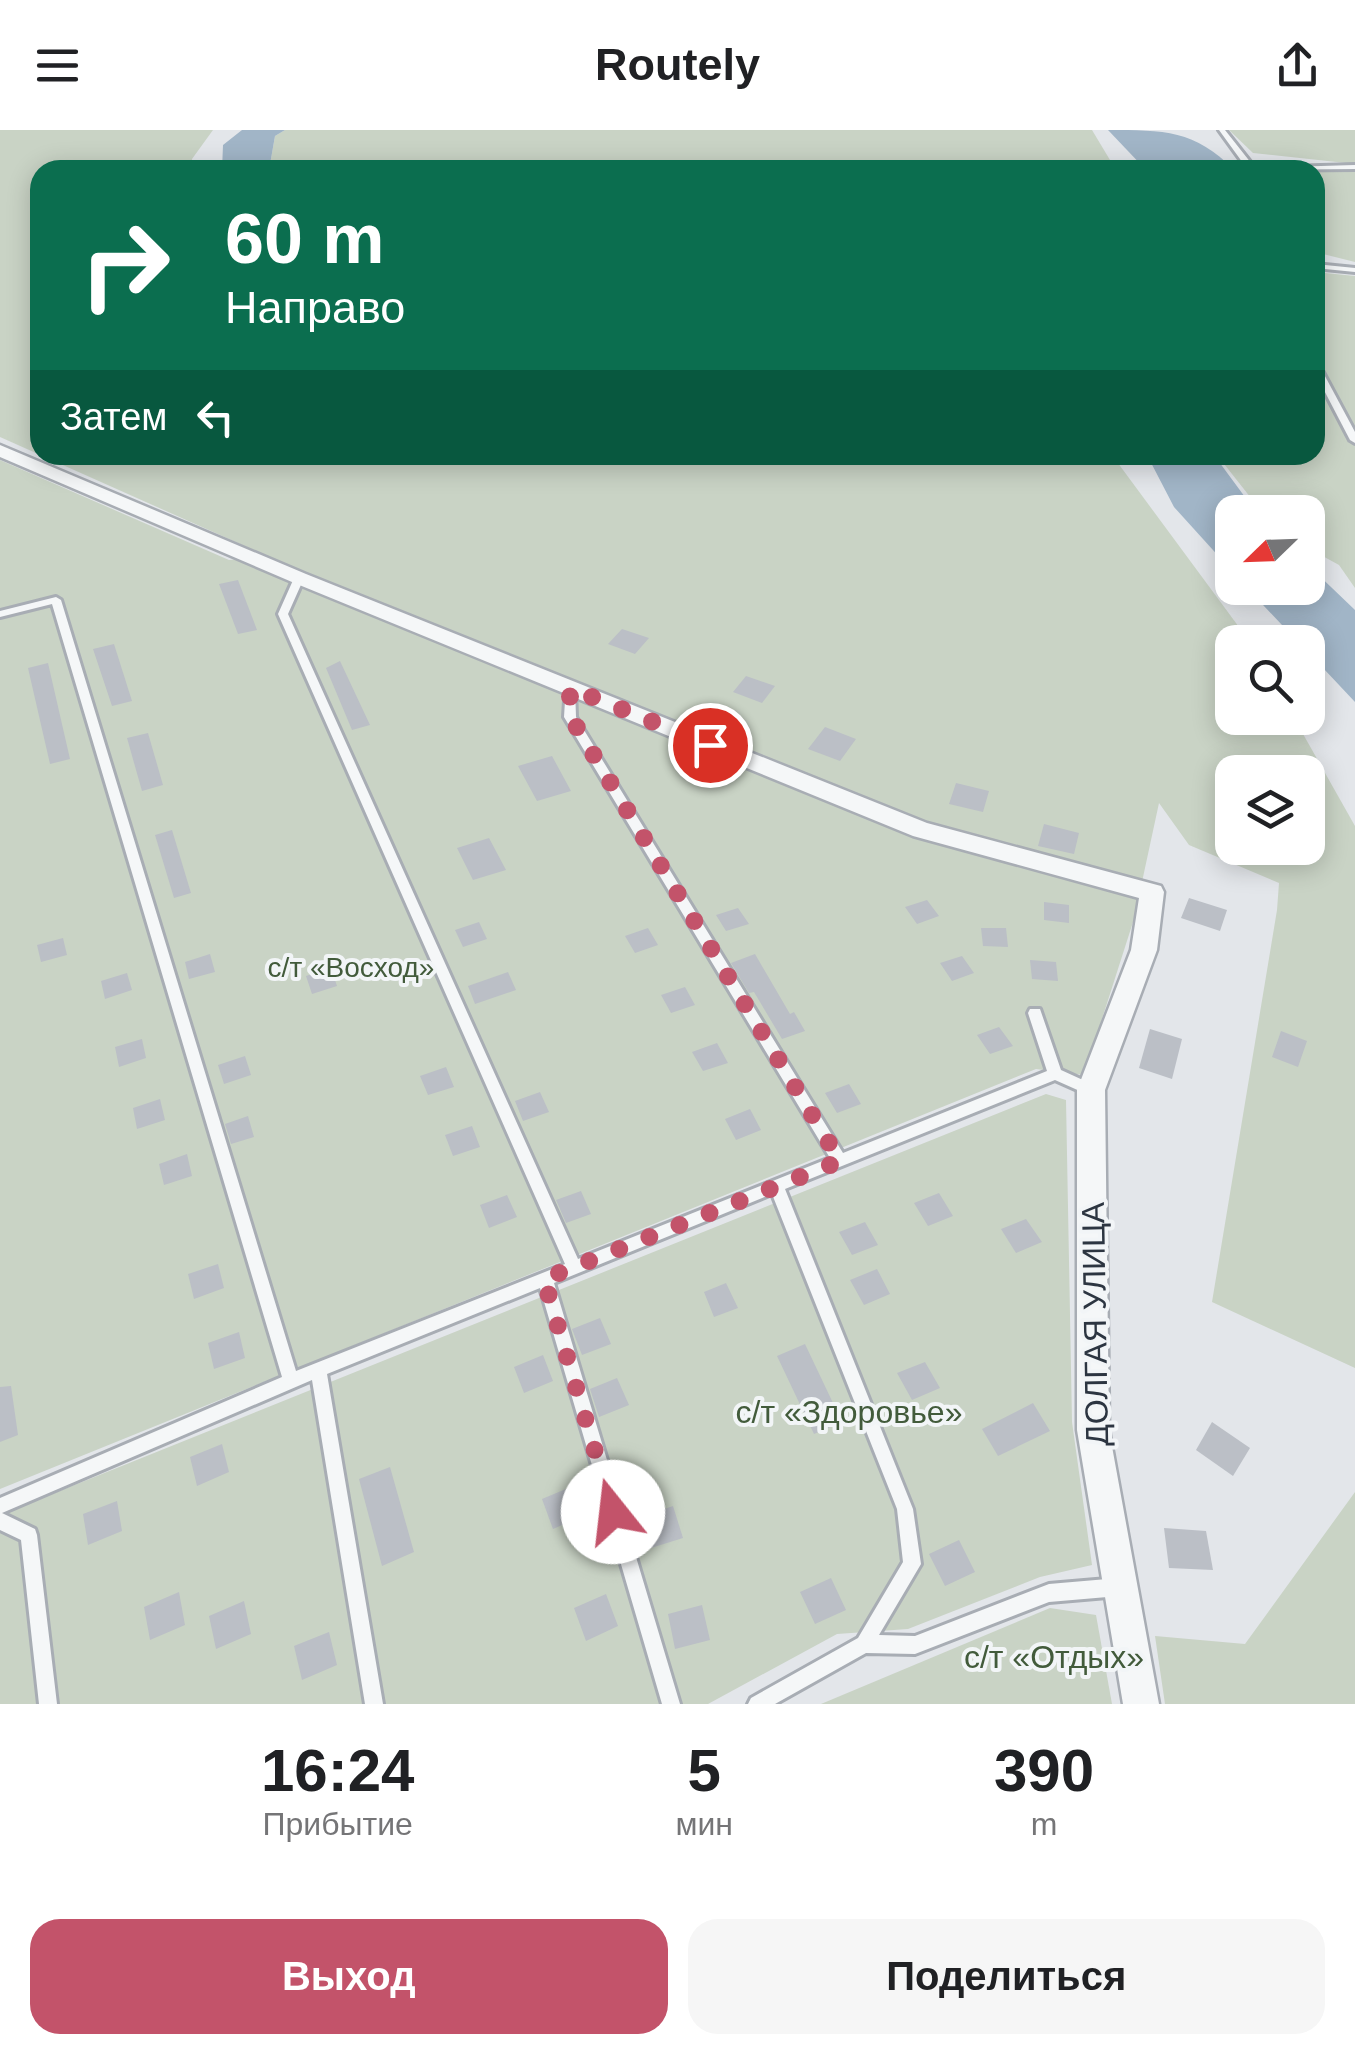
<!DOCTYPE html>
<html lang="ru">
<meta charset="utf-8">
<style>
body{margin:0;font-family:Helvetica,sans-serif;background:#f6f6f6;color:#202124;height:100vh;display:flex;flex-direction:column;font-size:38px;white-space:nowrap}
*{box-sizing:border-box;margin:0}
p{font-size:32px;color:#757577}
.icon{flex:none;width:55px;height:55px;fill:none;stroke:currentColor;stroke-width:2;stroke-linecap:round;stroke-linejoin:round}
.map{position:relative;height:1574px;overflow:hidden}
.drawer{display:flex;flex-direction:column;background:#fff;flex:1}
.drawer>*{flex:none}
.hud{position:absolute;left:30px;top:30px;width:1295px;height:305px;border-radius:30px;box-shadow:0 5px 25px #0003;background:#0b6e4f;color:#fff;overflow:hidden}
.needle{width:65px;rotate:247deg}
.controls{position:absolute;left:1215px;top:365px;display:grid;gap:20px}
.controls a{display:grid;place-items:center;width:110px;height:110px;border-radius:20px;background:#fff;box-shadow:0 5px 25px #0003;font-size:50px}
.pin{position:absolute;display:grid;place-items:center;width:85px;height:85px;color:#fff;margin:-42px;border:5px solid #fff;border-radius:50%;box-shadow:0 2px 10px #0007}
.me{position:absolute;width:110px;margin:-55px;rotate:344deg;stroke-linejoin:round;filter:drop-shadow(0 0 8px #0008)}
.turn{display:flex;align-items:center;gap:35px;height:210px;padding:0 30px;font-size:45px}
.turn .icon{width:130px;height:130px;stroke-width:2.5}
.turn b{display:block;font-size:70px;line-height:85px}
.then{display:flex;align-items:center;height:95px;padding:0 30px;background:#0003;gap:20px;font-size:38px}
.eta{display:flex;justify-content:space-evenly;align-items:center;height:170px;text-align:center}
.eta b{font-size:60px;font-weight:700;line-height:70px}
.primary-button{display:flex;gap:20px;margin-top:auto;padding:20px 30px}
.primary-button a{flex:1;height:115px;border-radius:30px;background:#c3536a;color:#fff;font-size:40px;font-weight:700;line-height:115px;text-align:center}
.primary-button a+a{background:#f6f6f6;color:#202124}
header{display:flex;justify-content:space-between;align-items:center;height:130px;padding:0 30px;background:#fff;font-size:45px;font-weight:700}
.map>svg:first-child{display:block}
</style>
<header><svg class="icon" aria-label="menu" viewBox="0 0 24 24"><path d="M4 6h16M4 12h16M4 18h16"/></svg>Routely<svg class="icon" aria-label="share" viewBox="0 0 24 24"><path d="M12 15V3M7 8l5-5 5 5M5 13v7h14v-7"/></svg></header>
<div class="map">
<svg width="1355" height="1574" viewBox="0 0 1355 1574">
<rect width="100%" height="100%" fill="#e3e6ea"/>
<g fill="#c9d3c5" fill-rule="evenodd">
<path d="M0,0H213L192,29L193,40H40V325H1112L1250,512H1232V588H1294L1355,696V1238L1212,1172L1277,780L1279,753L1189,715L1159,673L1134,789L1084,945L1036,939L0,1359V330L229,430L267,426L0,307ZM1232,642H1308V718H1232Z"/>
<path d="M285,0H1092L1116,40H269L275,6Z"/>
<path d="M1229,0H1355V34L1253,23Z"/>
<path d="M1355,38V132L1315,122V40Z"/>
<path d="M1315,142L1355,146V458L1339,435L1308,418V382H1262L1217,325H1315Z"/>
<path d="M1046,964L1066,970L1072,1292L1092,1435L1040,1447L908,1499L837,1504L708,1574H0V1385Z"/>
<path d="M1355,1362V1574H1165L1155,1506L1245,1514Z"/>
<path d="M1050,1478L1096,1485L1112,1574H821Z"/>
</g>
<g fill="#a1b5c7">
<path d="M242,0H285L275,6L269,40H222L223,15Z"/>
<path d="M1108,0C1164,0 1195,0 1234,40H1146Z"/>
<path d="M1147,325H1214L1256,382H1232V441L1174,377Z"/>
<path d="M1308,435L1355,480V572L1308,522V512H1298L1247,458H1308Z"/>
</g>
<g fill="#bbbfc6">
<path d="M238,450L257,500L238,504L219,454Z"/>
<path d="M622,499L649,508L635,524L608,514Z"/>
<path d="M114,514L132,571L112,576L93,519Z"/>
<path d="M340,531L370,595L352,600L326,538Z"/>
<path d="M48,533L70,629L50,634L28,538Z"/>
<path d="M746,546L775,556L762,573L733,562Z"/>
<path d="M825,597L856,609L840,631L808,619Z"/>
<path d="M148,603L163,655L142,661L127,608Z"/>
<path d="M552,626L571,661L537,671L518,636Z"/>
<path d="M956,653L989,661L983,682L949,674Z"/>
<path d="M1044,694L1079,703L1074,724L1038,716Z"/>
<path d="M172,700L191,763L174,768L155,705Z"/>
<path d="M489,708L506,740L473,750L457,718Z"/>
<path d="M1189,768L1227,780L1220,801L1181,788Z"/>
<path d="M927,770L939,786L917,794L905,777Z"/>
<path d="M1044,772L1069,775V793L1044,790Z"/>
<path d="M738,778L749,794L726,801L716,785Z"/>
<path d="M479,792L487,809L463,817L455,800Z"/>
<path d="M648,798L658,815L635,823L625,806Z"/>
<path d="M981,798H1006L1008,817L983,816Z"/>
<path d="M63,808L67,825L41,832L37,815Z"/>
<path d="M210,824L215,842L189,849L185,832Z"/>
<path d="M755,824L790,884L794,882L805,901L782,909L754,862L749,863L731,833Z"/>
<path d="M962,826L974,843L952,851L940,833Z"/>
<path d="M1030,830L1056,832L1058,851L1032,849Z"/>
<path d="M331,838L337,856L312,864L306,846Z"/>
<path d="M508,842L516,860L475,874L468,856Z"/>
<path d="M127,843L132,860L105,869L101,851Z"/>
<path d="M685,857L695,875L671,883L661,865Z"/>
<path d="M999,897L1013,916L990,924L977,905Z"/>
<path d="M1150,899L1182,909L1172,949L1139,938Z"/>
<path d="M1281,901L1307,911L1298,937L1272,927Z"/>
<path d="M142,909L146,928L119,937L115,917Z"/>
<path d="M717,913L728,933L703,941L692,922Z"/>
<path d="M245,926L251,945L224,954L218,935Z"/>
<path d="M446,937L454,957L428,965L420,946Z"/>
<path d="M849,954L861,974L837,983L825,963Z"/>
<path d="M540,962L549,982L523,991L515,971Z"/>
<path d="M160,969L165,990L137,999L133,978Z"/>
<path d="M750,979L761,1000L736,1010L725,989Z"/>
<path d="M248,986L254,1007L231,1014L225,994Z"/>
<path d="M472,996L480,1017L453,1026L445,1005Z"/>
<path d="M187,1024L192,1046L164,1055L159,1034Z"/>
<path d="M581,1061L591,1084L566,1093L556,1070Z"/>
<path d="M939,1063L953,1086L928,1096L914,1073Z"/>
<path d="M507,1065L517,1087L489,1098L480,1075Z"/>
<path d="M1026,1089L1042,1112L1016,1123L1001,1099Z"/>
<path d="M865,1092L878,1115L852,1125L839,1102Z"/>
<path d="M218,1134L224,1158L194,1169L188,1144Z"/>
<path d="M877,1139L890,1164L864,1175L850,1150Z"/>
<path d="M726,1153L738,1178L714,1187L704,1162Z"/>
<path d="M600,1188L611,1214L582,1225L572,1199Z"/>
<path d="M239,1202L245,1228L214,1239L208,1213Z"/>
<path d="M805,1214L842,1292L814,1304L777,1226Z"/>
<path d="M543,1225L553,1251L524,1263L514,1237Z"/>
<path d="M925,1232L940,1258L912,1270L897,1243Z"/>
<path d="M617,1248L629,1275L599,1287L590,1259Z"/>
<path d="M11,1256L18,1305L0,1312V1257Z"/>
<path d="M1033,1273L1050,1301L998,1326L982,1299Z"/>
<path d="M1212,1292L1250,1318L1233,1346L1196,1320Z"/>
<path d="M222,1314L229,1342L197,1356L190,1327Z"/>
<path d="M390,1337L414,1422L382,1436L359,1349Z"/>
<path d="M573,1356L585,1385L553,1399L542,1369Z"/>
<path d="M117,1371L122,1401L88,1415L83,1384Z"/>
<path d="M673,1376L683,1408L651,1418L642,1387Z"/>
<path d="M1164,1398L1206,1401L1213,1440L1169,1438Z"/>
<path d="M959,1410L975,1442L945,1456L929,1424Z"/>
<path d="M831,1448L846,1480L815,1494L800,1462Z"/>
<path d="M179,1462L185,1495L150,1510L144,1477Z"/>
<path d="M606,1464L618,1496L586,1511L574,1478Z"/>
<path d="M244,1471L251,1504L216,1519L209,1486Z"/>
<path d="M702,1475L710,1510L675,1519L668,1484Z"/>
<path d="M329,1502L337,1535L302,1550L294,1516Z"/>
</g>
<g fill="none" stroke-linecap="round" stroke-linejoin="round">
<defs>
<g id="service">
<path d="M1219,0H1225L1255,38L1355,35V39L1248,40Z"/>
<path d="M1315,134L1355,138V142L1315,138Z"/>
<path d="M1315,232L1319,235L1355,302V313L1350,310L1315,243Z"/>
<path d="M299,445L304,448L288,484L578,1129L830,1028L564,587L566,555L570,554L575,558L576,587L843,1023L1047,941L1028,883L1030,879H1040L1061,940L1096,956L1098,960L1096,964L1091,966L1055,950L785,1059L913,1379L921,1434L879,1505L915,1506L1049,1454L1119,1448L1125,1451L1128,1457L1125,1463L1119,1466L1049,1472L915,1524L866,1523L775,1574H748L751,1568L858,1508L903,1432L897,1379L772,1064L554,1153L680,1574H662L540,1158L327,1244L383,1574H365L312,1250L2,1383L35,1399L37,1405L57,1574H39L21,1410L0,1400V1368L282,1247L52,474L0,487V481L56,467L61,470L296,1241L565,1134L278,484L294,448Z"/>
</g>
<path id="minor" d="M0,315L306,444L927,693L1161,756L1164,762L1157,820L1105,960L1109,1300L1159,1574H1123L1077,1300V960L1131,820L1139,768L913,706L292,452L0,327Z"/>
</defs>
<use href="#service" stroke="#a8adb4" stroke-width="6"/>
<use href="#minor" stroke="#a8adb4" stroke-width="5"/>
<use href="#service" fill="#f5f7f8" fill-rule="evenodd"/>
<use href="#minor" fill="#f5f7f8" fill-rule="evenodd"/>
</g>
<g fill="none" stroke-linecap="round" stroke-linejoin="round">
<path stroke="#c3536a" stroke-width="18" stroke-dasharray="0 32.4" d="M613,1382L544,1149L840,1031L570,586V558L710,615"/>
</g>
<g text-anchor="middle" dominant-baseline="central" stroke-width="8" stroke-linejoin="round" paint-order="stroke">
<g font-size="28" fill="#425b3b" stroke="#f2f5f7">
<text x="351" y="837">с/т «Восход»</text>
</g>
<g font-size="32" fill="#2c3541" stroke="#f2f5f7">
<text transform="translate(1095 1194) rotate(-91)">ДОЛГАЯ УЛИЦА</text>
</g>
<g font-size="32" fill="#425b3b" stroke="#f2f5f7">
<text x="849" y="1282">с/т «Здоровье»</text>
<text x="1054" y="1527">с/т «Отдых»</text>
</g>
</g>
</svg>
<div class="controls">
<a><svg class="needle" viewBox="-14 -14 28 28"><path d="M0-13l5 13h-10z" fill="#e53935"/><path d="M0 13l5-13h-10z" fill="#757577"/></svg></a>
<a><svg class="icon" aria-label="search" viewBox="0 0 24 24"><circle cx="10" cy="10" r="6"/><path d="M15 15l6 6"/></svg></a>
<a><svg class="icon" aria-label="layers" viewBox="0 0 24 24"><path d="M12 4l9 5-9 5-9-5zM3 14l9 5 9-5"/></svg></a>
</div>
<div class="pin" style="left:710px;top:615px;background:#d93025"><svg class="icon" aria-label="arrive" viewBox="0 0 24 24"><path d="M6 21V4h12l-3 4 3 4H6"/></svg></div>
<svg class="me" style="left:613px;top:1382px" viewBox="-20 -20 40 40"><circle r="19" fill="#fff"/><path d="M0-13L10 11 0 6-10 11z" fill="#c3536a"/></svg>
<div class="hud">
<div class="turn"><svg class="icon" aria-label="right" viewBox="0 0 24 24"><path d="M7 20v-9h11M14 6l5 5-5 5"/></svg><div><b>60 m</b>Направо</div></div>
<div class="then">Затем<svg class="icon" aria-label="left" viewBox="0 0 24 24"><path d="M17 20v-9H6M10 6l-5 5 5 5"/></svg></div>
</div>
</div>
<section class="drawer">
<div class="eta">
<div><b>16:24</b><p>Прибытие</p></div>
<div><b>5</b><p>мин</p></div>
<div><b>390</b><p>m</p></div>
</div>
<div class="primary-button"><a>Выход</a><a>Поделиться</a></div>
</section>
